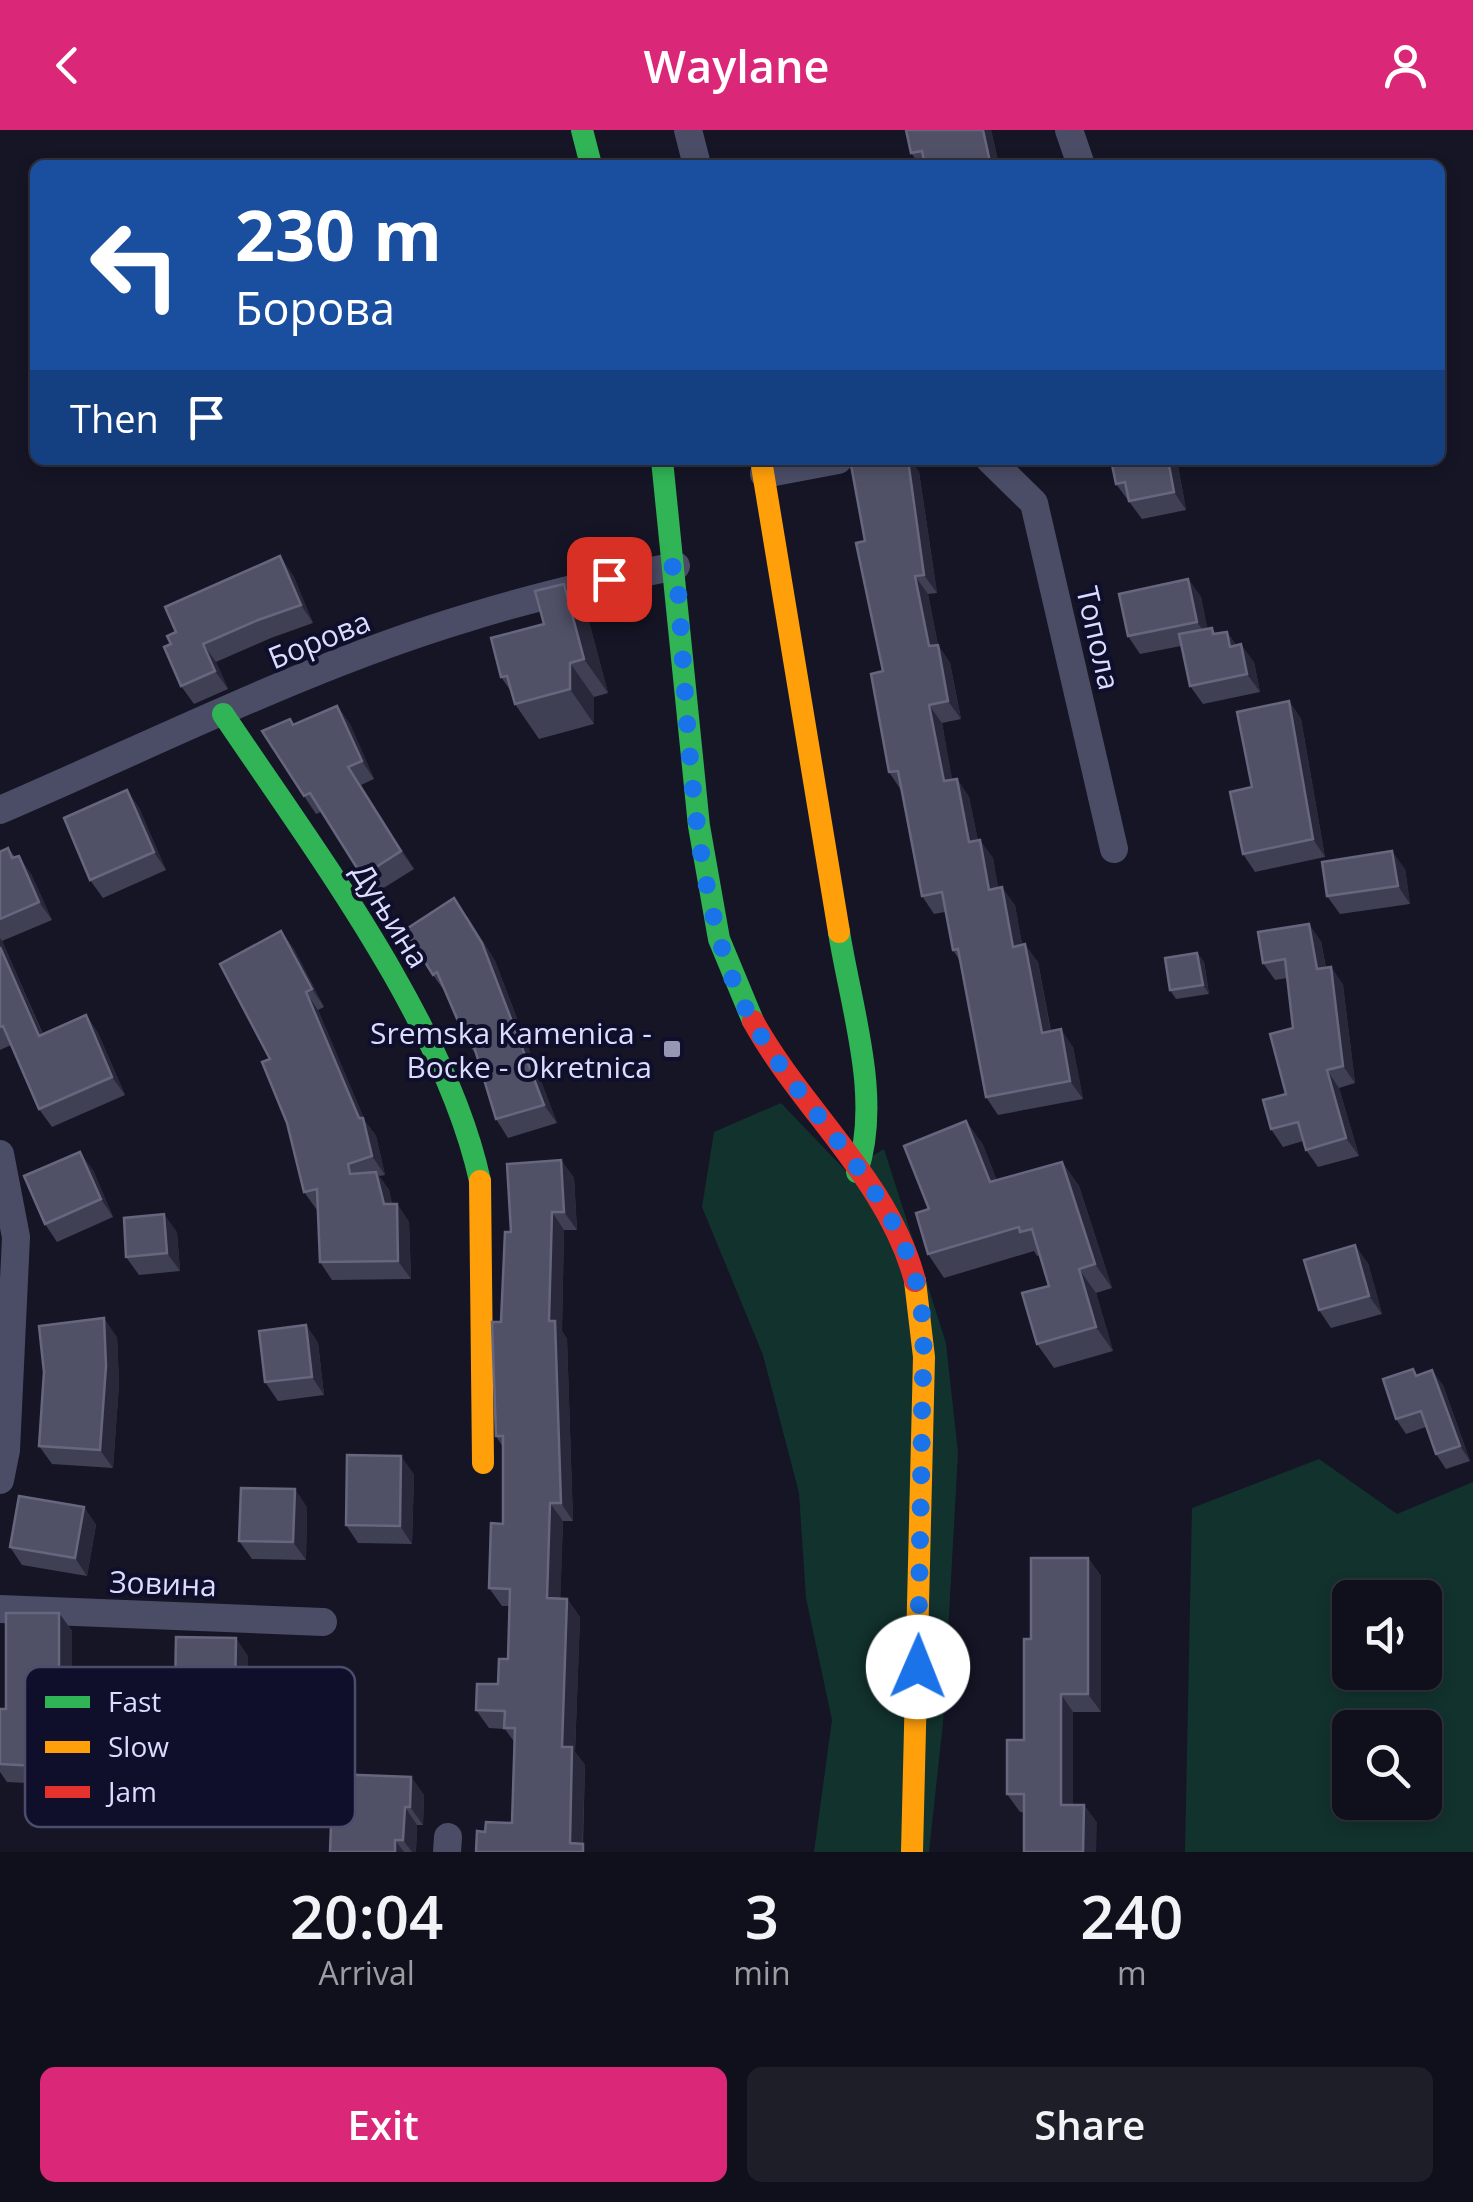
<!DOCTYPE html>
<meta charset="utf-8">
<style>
body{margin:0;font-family:"Open Sans",sans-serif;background:#1e1e29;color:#f1f3f6;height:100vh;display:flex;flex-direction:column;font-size:38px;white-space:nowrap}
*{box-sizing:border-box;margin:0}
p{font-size:32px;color:#9c9da3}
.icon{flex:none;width:55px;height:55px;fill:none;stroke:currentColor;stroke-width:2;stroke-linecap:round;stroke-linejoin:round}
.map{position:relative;height:1722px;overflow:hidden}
.details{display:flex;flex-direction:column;background:#10101c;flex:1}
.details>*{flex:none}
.guide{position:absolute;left:30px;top:30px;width:1415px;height:305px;border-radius:15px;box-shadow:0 5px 15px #0003,0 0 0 2px #30303b;background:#1a4fa0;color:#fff;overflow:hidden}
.fabs{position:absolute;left:1332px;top:1450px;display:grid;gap:20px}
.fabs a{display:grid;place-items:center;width:110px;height:110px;border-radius:15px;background:#10101c;box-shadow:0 5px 15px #0003,0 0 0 2px #30303b;font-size:50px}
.pin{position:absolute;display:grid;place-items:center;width:85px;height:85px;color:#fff;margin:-42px;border-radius:20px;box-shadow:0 5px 15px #0006}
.me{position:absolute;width:110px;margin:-55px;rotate:1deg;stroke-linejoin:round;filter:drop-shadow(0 0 8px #0008)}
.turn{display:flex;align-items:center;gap:35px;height:210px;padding:0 40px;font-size:45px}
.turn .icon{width:130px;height:130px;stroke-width:2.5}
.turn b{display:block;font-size:70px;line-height:85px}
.then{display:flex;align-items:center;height:95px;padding:0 40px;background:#0003;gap:20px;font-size:38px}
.eta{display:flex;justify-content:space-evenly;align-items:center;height:170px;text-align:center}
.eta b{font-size:60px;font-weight:600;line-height:70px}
.primary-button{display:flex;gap:20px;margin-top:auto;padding:20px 40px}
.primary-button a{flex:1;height:115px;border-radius:15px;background:#db2777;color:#fff;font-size:40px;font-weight:600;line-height:115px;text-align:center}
.primary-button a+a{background:#1e1e29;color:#f1f3f6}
header{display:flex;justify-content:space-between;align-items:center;height:130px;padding:0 40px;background:#db2777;color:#fff;font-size:45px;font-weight:600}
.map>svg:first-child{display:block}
</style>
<header><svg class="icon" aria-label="back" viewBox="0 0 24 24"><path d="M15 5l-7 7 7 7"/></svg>Waylane<svg class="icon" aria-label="person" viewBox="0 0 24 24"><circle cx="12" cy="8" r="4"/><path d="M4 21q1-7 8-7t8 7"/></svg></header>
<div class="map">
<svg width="1473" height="1722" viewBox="0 0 1473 1722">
<rect width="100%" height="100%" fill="#151526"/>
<g fill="#12322e" fill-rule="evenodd">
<path d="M781,973L846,1041L884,1019L946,1213L958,1323L943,1593L929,1722H814L832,1590L806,1468L799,1363L763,1225L702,1077L714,1002Z"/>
<path d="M1319,1329L1397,1384L1473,1352V1722H1185L1192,1378ZM1350,1468H1425V1542H1350ZM1350,1598H1425V1672H1350Z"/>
</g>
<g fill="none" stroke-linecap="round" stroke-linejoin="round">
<g stroke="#4b4d67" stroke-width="28">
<path d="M688,0L697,35"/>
<path d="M1069,0L1081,35"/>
<path d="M990,330L1034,373L1114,719"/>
<path d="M764,344L838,330"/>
<path d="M0,680C154,614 309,535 470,487C538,466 607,450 676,436"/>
<path d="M0,1024L16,1107L6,1320L0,1350"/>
<path d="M0,1479L323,1492"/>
<path d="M447,1722L448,1707"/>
</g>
<g stroke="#30b455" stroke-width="22">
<path d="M582,0L591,35"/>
<path d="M662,330L699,696L719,809L753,891"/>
<path d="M223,584C313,718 446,894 480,1051"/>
<path d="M839,802C851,878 882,968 857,1042"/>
</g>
<g stroke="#ff9f0a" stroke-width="22">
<path d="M761,330L839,802"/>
<path d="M480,1051L483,1333"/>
<path d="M912,1722L924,1227L915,1151"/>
</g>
<path stroke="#e5322d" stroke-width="22" d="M753,891C802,980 889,1051 915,1151"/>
</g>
<g fill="#404054">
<path d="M906,0H991L999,35H920L911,23Z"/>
<path d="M875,330H911L919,342L937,463L928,464L938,515L950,533L961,589L942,593L952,650L957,649L969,667L978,711L993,728L998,758L1015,775L1022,815L1038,832L1051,901L1073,917L1083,969L998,985L986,967L960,831L953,820L945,782L934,784L922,766L901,660L889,642L883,541L865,411Z"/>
<path d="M1177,330L1186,380L1142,389L1116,354Z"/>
<path d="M293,445L313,493L271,508L216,532L228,559L194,574L181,556L171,514Z"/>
<path d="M1188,449L1201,467L1207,498H1212L1216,504L1227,502L1236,515L1254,532L1260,562L1203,574L1190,556L1181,516L1140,524L1128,506Z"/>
<path d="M588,488L608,563L594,567V594L539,609L515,574L512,563L501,547Z"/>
<path d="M1289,571L1301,589L1325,727L1255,742L1243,724L1252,657Z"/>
<path d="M337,576L350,594L374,649L361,655L414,739L374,764L321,682L316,684L304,666L290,589L294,594Z"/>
<path d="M127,660L139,678L166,740L103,768L90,750Z"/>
<path d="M8,718L15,727L31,744L52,790L2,811L43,904L86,885L98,903L125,965L52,997L39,979L11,915L0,920V720Z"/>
<path d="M1405,739L1410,774L1340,784L1327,766Z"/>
<path d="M467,786L495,831L557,993L508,1008L496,989L477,926L467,912L446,863L433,845Z"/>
<path d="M281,801L294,819L324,877L318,880L365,991L376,1006L385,1045L379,1046L389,1060L392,1074H397L409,1092L411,1149L332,1150L320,1132L318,1080H317L304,1062L270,929Z"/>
<path d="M1321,811L1326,838L1331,837L1343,855L1355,953L1339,958L1359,1026L1318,1037L1306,1020L1303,1011L1283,1017L1271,999L1286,964L1293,898L1287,848L1275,850L1263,833Z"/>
<path d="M1197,823L1204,832L1209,864L1176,869L1170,860Z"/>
<path d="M966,991L983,1015L997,1051L1062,1032L1079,1056L1112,1158L1096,1163L1113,1221L1054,1238L1037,1214L1049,1156L1040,1125L1037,1126L1034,1121L944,1148L928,1124L929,1079Z"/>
<path d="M561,1030L574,1048L577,1100H564L562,1201L567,1209L573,1391H563L560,1469H567L580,1487L575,1622L585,1635L583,1714L485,1702L512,1693L515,1613L505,1599L489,1598L476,1580L498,1554L508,1529L510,1476H502L489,1458L503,1394V1317L496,1306L501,1192L511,1102Z"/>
<path d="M93,1040L113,1087L57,1112L45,1094Z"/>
<path d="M177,1102L180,1141L139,1145L126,1127Z"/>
<path d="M1368,1133L1382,1184L1331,1198L1319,1180Z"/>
<path d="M306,1195L318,1213L324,1265L278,1271L265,1252Z"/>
<path d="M117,1207L119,1254L113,1338L52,1334L39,1316Z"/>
<path d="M1418,1245L1443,1255L1470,1331L1446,1339L1436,1324L1426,1297L1406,1304L1396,1289Z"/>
<path d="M414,1344L412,1414L358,1413L346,1395Z"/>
<path d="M84,1377L96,1395L87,1446L22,1435L10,1417Z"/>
<path d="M307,1377L306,1430L252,1429L239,1411Z"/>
<path d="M1088,1428L1101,1446V1582H1073V1675H1084L1097,1693L1020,1682L1007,1664L1024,1610Z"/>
<path d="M59,1483L72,1501V1558H53L48,1654L7,1652L0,1642V1579H6Z"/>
<path d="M248,1526L247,1582L187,1581L175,1563Z"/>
<path d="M316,1559L329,1577L328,1627L262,1626L249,1608Z"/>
<path d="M411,1647L424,1665L423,1695H417L416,1722H330Z"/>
</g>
<g fill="#28283a">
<path d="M983,0H991L999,35H992L990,32Z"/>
<path d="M908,330H911L919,342L937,463L924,445Z"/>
<path d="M1168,330H1177L1186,380L1174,362Z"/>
<path d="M280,426L293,445L313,493L301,475Z"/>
<path d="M915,446L928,464L938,515L950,533L961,589L948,571L929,516Z"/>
<path d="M1188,449L1201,467L1210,510L1197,492Z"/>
<path d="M564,454L588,488L608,563L584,529Z"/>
<path d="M1227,502L1239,520L1230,517Z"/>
<path d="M203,514L216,532L228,559L215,541Z"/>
<path d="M1241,514L1254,532L1260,562L1247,544Z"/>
<path d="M570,533L594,567V594L570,559Z"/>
<path d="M1289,571L1301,589L1325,727L1313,709Z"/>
<path d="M929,575L942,593L956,669L944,651Z"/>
<path d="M337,576L350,594L374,649L362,631Z"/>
<path d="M348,637L361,655L414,739L401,721Z"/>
<path d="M957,649L969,667L982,730L969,712Z"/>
<path d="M127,660L139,678L166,740L154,722Z"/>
<path d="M980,710L993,728L1002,778L989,760Z"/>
<path d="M1392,721L1405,739L1410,774L1398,756Z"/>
<path d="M19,726L31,744L52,790L39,772Z"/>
<path d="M1002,757L1015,775L1026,835L1013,817Z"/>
<path d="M454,768L495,831L557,993L544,975Z"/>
<path d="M1309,794L1321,811L1329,857L1317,839Z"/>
<path d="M281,801L294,819L324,877L312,859Z"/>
<path d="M0,808L2,811L51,924L39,906L0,817Z"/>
<path d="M1025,814L1038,832L1054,921L1042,903Z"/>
<path d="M1197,823L1204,832L1209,864L1203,855Z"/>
<path d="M1331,837L1343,855L1355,953L1343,936Z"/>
<path d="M306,862L318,880L365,991L376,1006L385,1045L372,1026L359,988Z"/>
<path d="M86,885L98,903L125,965L112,947Z"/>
<path d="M1061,899L1073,917L1083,969L1070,951Z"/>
<path d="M1327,940L1339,958L1359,1026L1346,1008Z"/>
<path d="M966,991L983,1015L1007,1076L990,1052Z"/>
<path d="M80,1022L93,1040L113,1087L101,1069Z"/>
<path d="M561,1030L574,1048L577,1100L564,1082Z"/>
<path d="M1062,1032L1079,1056L1112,1158L1095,1134Z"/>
<path d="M376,1042L389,1060L397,1092L384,1074Z"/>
<path d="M397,1074L409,1092L411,1149L398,1131Z"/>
<path d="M552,1082L564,1100L562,1201L567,1209L573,1391L561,1373L549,1191Z"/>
<path d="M164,1084L177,1102L180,1141L167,1123Z"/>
<path d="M1355,1115L1368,1133L1382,1184L1369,1166Z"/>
<path d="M1079,1139L1096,1163L1113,1221L1096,1197Z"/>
<path d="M104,1188L117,1207L119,1254L113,1338L100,1320Z"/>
<path d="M306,1195L318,1213L324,1265L312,1247Z"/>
<path d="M1432,1240L1443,1255L1470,1331L1460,1316Z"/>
<path d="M401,1326L414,1344L412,1414L400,1396Z"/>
<path d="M295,1359L307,1377L306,1430L293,1412Z"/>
<path d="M550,1373L563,1391L560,1486L547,1468Z"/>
<path d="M84,1377L96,1395L87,1446L75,1428Z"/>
<path d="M1088,1428L1101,1446V1582L1088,1564Z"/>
<path d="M567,1469L580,1487L575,1622L585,1635L582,1722L570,1713L562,1617Z"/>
<path d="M59,1483L72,1501V1558L59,1540Z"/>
<path d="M236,1508L248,1526L247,1582L235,1564Z"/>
<path d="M41,1540L53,1558L48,1654L36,1636Z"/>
<path d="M316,1559L329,1577L328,1627L315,1609Z"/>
<path d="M1061,1564L1073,1582V1693L1061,1675Z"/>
<path d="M411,1647L424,1665L423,1695L410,1677Z"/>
<path d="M1084,1675L1097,1693L1096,1722H1083Z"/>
<path d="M405,1677L417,1695L416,1722H412L403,1710Z"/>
<path d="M395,1710L404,1722H395Z"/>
</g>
<g fill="#505166" stroke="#66677e" stroke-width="2.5">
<path d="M906,0H983L990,32L977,35H925L922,21L911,23Z"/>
<path d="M875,330H908L924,445L915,446L929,516L938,515L948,571L929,575L944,651L957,649L969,712L980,710L989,760L1002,757L1013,817L1025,814L1042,903L1061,899L1070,951L986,967L958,819L953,820L942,762L922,766L898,641L889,642L871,544L883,541L856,413L865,411L851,335Z"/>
<path d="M1111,330H1168L1174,362L1129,371L1125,352L1116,354Z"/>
<path d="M280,426L301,475L258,490L203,514L215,541L181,556L164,517L171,514L167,506L176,502L165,477Z"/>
<path d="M1188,449L1197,492L1128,506L1119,464Z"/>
<path d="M564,454L584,529L570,533V559L515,574L507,546L501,547L491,508L544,494L535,461Z"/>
<path d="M1212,498L1213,504L1227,502L1230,517L1241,514L1247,544L1190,556L1179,504Z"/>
<path d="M1289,571L1313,709L1243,724L1230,662L1252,657L1237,582Z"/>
<path d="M337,576L362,631L348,637L401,721L362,746L310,663L304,666L262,601L290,589L293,595Z"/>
<path d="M127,660L154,722L90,750L64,688Z"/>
<path d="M8,718L12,728L19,726L39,772L0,789V722Z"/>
<path d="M1392,721L1398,756L1327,766L1322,732Z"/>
<path d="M454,768L482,813L544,975L496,989L472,910L467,912L437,842L433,845L405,800Z"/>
<path d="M1309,794L1317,839L1331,837L1343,936L1327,940L1346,1008L1306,1020L1298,992L1271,999L1263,970L1286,964L1270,904L1293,898L1285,829L1263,833L1258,802Z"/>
<path d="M281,801L312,859L306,862L359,988H363L372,1026L348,1034L350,1044L376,1042L384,1074H397L398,1131L320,1132L317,1059L304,1062L287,993L262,932L270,929L220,834Z"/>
<path d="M0,817L39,906L86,885L112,947L39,979L3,896L0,897Z"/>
<path d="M1197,823L1203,855L1170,860L1165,828Z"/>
<path d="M966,991L990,1052L1062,1032L1095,1134L1079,1139L1096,1197L1037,1214L1022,1163L1049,1156L1032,1099L1020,1102L1019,1097L928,1124L916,1083L929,1079L904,1016Z"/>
<path d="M80,1022L101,1069L45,1094L24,1046Z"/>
<path d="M561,1030L564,1082H552L549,1191H555L561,1373H550L547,1468L567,1469L562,1617H572L570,1713L583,1714V1722H476L477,1701L485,1702L486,1692L512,1693L515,1598H504L505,1581L476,1580L477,1554H498L499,1529H508L510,1459L489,1458L491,1393L503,1394V1306H496L492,1192H501L505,1102H511L507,1034Z"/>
<path d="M164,1084L167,1123L126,1127L124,1088Z"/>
<path d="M1355,1115L1369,1166L1319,1180L1304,1130Z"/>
<path d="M104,1188L106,1236L100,1320L39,1316L44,1242L39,1196Z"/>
<path d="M306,1195L312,1247L265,1252L259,1201Z"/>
<path d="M1413,1239L1416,1246L1432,1240L1460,1316L1436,1324L1421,1281L1396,1289L1383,1249Z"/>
<path d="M347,1325L401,1326L400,1396L346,1395Z"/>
<path d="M241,1358L295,1359L293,1412L239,1411Z"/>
<path d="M19,1366L84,1377L75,1428L10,1417Z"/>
<path d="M1031,1428H1088V1564H1061V1675H1084L1083,1722H1024V1664H1007V1610H1024V1509H1031Z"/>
<path d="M6,1483H59V1540H41L36,1636L0,1634V1579H6Z"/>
<path d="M176,1507L236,1508L235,1564L175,1563Z"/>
<path d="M333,1644L411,1647L410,1677H405L403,1710H395V1722H330Z"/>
</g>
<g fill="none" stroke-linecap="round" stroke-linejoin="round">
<path stroke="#1a73e8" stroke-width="18" stroke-dasharray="0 32.4" d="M609,449L676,436C688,567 687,751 741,869C787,969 888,1045 916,1151C928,1196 922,1241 922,1287C921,1370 919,1454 918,1537"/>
</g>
<rect fill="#9597b3" stroke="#0f0f2c" stroke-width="4" x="662" y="909" width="20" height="20" rx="5"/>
<g text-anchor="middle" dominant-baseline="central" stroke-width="8" stroke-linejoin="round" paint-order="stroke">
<g font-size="30" fill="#daddff" stroke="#0f0f2c">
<text transform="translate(1099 508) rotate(77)">Топола</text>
<text transform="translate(319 509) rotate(-22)">Борова</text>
<text transform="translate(391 785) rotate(58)">Дуњина</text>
<text transform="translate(163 1453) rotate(2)">Зовина</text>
</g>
<g font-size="30" fill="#daddff" stroke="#0f0f2c" text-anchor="end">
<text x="652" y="902">Sremska Kamenica -<tspan x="652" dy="34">Bocke - Okretnica</tspan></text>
</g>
</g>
<rect x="25" y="1537" width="330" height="160" rx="15" fill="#0f0f2c" stroke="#4c4d6b" stroke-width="2.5"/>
<rect x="45" y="1566" width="45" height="12" fill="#30b455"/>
<rect x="45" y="1611" width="45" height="12" fill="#ff9f0a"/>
<rect x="45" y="1656" width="45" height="12" fill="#e5322d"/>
<g font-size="28" fill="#daddff">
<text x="108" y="1582">Fast</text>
<text x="108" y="1627">Slow</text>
<text x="108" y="1672">Jam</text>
</g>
</svg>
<div class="fabs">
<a><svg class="icon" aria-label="sound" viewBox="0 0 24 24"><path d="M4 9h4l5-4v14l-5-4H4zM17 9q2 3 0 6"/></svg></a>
<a><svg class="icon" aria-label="search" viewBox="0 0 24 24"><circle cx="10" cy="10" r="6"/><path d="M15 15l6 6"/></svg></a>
</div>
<div class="pin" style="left:609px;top:449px;background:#d93025"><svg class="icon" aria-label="arrive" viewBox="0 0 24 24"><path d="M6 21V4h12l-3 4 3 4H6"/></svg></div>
<svg class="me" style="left:918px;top:1537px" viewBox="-20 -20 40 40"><circle r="19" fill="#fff"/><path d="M0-13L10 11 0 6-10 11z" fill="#1a73e8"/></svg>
<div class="guide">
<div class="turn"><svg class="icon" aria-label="left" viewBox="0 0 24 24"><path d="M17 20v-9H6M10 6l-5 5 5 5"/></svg><div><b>230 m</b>Борова</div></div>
<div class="then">Then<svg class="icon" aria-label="arrive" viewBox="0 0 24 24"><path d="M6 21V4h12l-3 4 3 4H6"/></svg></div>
</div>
</div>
<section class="details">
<div class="eta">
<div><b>20:04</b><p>Arrival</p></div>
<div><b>3</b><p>min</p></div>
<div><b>240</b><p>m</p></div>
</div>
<div class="primary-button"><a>Exit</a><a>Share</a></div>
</section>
